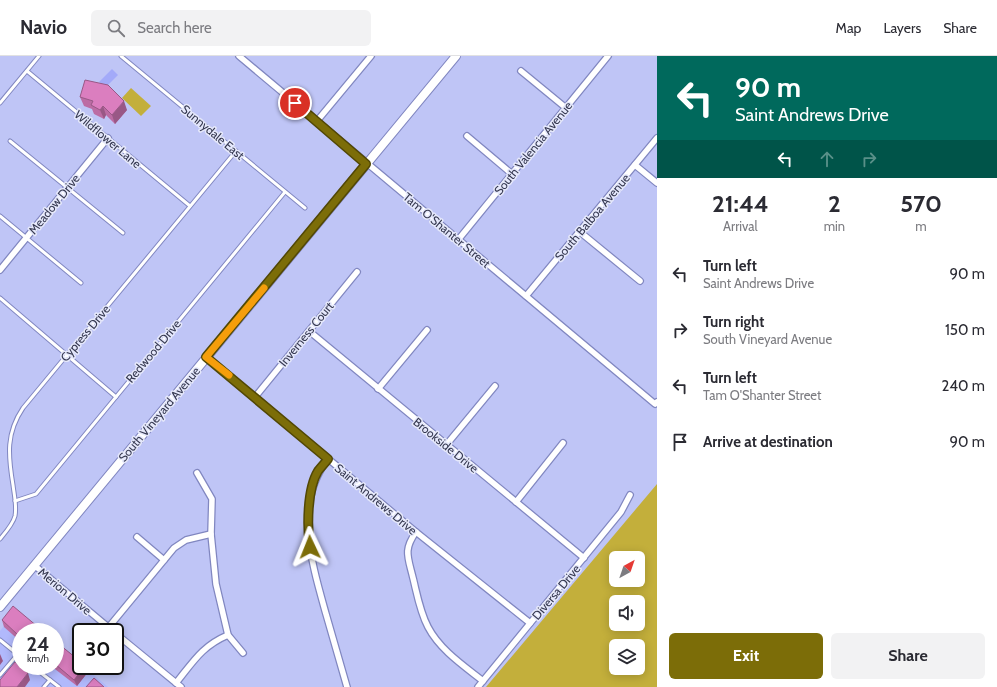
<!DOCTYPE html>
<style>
body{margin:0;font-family:Cabin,sans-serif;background:#f2f2f3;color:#2b2b33;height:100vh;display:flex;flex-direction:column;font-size:15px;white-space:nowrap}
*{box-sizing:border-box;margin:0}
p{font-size:13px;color:#7c7c81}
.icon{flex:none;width:22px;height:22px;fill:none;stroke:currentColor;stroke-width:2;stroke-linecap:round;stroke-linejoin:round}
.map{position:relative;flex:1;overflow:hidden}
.panel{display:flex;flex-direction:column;background:#fff;width:340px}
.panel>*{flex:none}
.guide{background:#00695c;color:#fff;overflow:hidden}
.needle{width:26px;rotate:40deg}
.controls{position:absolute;left:609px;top:495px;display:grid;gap:8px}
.controls a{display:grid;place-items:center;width:36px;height:36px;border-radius:6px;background:#fff;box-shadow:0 2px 10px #0003;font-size:20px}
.speed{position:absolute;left:12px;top:567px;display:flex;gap:8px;font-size:20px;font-weight:700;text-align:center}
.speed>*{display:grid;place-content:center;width:52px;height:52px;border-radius:50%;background:#fff;box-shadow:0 2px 10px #0003;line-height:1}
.speed small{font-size:10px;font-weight:400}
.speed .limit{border:2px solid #111;border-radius:6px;background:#fff;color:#111}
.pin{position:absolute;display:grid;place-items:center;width:34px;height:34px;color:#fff;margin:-17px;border:2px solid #fff;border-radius:50%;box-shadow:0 1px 4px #0007}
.me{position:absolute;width:44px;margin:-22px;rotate:358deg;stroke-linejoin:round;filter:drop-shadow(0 0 3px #0008)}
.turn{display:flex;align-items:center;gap:14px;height:84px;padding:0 12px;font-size:18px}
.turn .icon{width:52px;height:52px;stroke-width:2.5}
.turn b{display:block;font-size:28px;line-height:34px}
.lanes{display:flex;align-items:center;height:38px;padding:0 12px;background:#0003;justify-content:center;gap:20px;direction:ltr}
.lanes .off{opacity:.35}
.eta{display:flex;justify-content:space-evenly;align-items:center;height:68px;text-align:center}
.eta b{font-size:24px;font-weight:800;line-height:28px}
.cta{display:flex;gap:8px;margin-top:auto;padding:8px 12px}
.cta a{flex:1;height:46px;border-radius:6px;background:#7c6d08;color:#fff;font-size:16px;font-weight:800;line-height:46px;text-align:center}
.cta a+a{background:#f2f2f3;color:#2b2b33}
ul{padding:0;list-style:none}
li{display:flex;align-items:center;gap:12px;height:56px;padding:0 12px}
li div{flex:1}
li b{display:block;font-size:15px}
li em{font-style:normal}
header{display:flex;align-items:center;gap:24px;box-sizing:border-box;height:56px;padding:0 20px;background:#fff;border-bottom:1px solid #e1e1e2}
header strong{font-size:19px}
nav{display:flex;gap:22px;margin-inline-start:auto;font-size:14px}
.search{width:280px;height:36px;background:#f2f2f3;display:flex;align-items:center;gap:10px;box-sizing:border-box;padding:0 14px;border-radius:6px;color:#7c7c81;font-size:15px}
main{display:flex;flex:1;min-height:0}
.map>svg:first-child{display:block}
</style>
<header>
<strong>Navio</strong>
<div class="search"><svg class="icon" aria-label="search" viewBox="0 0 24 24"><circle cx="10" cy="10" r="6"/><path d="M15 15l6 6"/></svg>Search here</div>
<nav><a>Map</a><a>Layers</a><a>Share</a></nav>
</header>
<main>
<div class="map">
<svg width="657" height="631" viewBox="0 0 657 631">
<rect width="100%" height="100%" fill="#bfc5f6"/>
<path fill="#b1b9fc" d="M16,555L21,576V610H83L108,631H0V575Z"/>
<g fill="#c3af3b" fill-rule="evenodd">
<path d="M131,32L151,50L141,60L122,42Z"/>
<path d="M657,428V631H486ZM616,502H638V524H616ZM616,546H638V568H616ZM616,590H638V612H616Z"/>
</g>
<path fill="#a3aaf9" d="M112,13L118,19L105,32L99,26Z"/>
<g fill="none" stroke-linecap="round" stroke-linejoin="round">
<defs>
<g id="lane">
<path d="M121,0L305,152"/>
<path d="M27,15L190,150"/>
<path d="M0,47L39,0"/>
<path d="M10,85L123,177"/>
<path d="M0,160L81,227"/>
<path d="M0,242L116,341"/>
<path d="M15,445L36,438L285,136"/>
<path d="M0,483C5,477 13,468 15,460C17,450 14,438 13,429C8,399 6,377 23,352L236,95"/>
<path d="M0,584L21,601"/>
<path d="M32,610L59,631"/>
<path d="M0,619L18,598"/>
<path d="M44,631L50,624"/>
</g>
<g id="street">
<path d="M239,0L655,348L657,346"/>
<path d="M521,15L566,52"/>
<path d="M317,65L371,0"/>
<path d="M467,80L512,118"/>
<path d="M635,109L657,127"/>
<path d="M580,176L640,225"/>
<path d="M458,184L608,0"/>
<path d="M0,214L108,82"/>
<path d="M526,240L657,82"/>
<path d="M309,275L584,502"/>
<path d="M206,301L416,476L530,567"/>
<path d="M378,333L427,274"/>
<path d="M255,341L357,216"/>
<path d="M447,388L495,330"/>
<path d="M328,403C293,448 312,508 326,558C333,582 340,607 347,631"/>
<path d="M197,417L212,443L211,478L216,528L228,579L243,597"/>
<path d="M516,446L563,387"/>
<path d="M416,476C403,494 408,501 413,522C417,538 420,556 428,571C440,594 464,610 483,625"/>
<path d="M137,481L164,504"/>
<path d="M34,509L114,576"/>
<path d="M108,572L174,492L186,484L211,478"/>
<path d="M115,577L181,631"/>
<path d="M176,627C193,606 202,590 228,579"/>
<path d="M478,631L621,456L630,439"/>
</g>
<path id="secondary" d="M0,551L456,0"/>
</defs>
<use href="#lane" stroke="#8187c0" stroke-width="5"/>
<use href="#street" stroke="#8187c0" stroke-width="8"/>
<use href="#secondary" stroke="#8187c0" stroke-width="10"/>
<use href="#lane" stroke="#fff" stroke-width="3"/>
<use href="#street" stroke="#fff" stroke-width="5.5"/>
<use href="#secondary" stroke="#fff" stroke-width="8"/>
</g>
<g fill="#bc6ca4">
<path d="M80,41L127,54L115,68L106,59L104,63L94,58L92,53L84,50Z"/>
<path d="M2,564L21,576V586L4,571Z"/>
<path d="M55,585L81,610H85L88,616L77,630L51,610H55Z"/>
</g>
<g fill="#995886">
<path d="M124,45L127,54L115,68L112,59Z"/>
<path d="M103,50L106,59L104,63L100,54Z"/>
<path d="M0,598L3,605L0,609Z"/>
<path d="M85,610L88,616L77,630L74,624Z"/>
<path d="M28,617L30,624L25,631H17Z"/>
</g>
<g fill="#db7ebf" stroke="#995886">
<path d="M85,24L108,29L124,45L112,59L103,50L100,54L91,49L93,45L80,41Z"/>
<path d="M13,550L44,576H21V581L17,578L2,564Z"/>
<path d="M55,585L81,606V610H85L74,624L55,608Z"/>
<path d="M15,606L28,617L17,631H0V624Z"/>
<path d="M94,622L104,631H86Z"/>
</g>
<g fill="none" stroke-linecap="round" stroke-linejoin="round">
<defs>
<path id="route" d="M295,47L366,108L206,301L328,403C325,407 321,411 318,415C307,433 307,471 310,491"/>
</defs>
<use href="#route" stroke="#514705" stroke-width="10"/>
<use href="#route" stroke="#7c6d08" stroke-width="7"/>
<path stroke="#f59e0b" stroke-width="7" d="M229,319L206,301L264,232"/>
</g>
<g text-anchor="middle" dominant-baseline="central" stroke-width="3" stroke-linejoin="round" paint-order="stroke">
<g font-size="12" fill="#353850" stroke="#e5e8fb">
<text transform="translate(213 76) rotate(40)">Sunnydale East</text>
<text transform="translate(108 83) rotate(40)">Wildflower Lane</text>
<text transform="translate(533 92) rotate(-51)">South Valencia Avenue</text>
<text transform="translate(54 148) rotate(-51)">Meadow Drive</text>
<text transform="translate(592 161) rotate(-50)">South Balboa Avenue</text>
<text transform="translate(447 174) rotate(40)">Tam O'Shanter Street</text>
<text transform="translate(85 277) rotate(-50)">Cypress Drive</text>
<text transform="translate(306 278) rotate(-51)">Inverness Court</text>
<text transform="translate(153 295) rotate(-50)">Redwood Drive</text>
<text transform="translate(159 358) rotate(-50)">South Vineyard Avenue</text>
<text transform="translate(446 389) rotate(39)">Brookside Drive</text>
<text transform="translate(376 443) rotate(40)">Saint Andrews Drive</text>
<text transform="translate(65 535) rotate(40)">Merion Drive</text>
<text transform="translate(556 536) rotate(-50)">Diversa Drive</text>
</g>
</g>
</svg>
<div class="controls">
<a><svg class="needle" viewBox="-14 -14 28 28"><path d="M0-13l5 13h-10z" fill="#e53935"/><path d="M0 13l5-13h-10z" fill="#7c7c81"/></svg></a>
<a><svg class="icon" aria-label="sound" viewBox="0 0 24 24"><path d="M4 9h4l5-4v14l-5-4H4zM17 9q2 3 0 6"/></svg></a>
<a><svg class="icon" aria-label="layers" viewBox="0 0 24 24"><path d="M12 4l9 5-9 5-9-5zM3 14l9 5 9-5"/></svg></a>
</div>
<div class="speed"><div>24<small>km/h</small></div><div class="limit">30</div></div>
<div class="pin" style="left:295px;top:47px;background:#d93025"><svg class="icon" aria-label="arrive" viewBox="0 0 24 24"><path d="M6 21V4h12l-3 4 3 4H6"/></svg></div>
<svg class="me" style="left:310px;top:491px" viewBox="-20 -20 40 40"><path d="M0-17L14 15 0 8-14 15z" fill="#7c6d08" stroke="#fff" stroke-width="4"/></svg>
</div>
<section class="panel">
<div class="guide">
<div class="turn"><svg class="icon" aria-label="left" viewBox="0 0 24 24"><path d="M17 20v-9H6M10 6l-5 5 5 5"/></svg><div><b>90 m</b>Saint Andrews Drive</div></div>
<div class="lanes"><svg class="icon" aria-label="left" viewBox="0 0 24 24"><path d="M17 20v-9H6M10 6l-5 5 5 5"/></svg><svg class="icon off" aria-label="ahead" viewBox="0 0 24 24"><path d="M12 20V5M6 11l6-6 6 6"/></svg><svg class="icon off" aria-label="right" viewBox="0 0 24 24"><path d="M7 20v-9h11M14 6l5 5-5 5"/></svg></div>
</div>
<div class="eta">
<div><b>21:44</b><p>Arrival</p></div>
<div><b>2</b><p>min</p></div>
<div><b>570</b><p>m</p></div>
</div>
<ul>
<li><svg class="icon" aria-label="left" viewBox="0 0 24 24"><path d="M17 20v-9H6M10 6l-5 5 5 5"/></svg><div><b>Turn left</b><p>Saint Andrews Drive</p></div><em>90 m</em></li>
<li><svg class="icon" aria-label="right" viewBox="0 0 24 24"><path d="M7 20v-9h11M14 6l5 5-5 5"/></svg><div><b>Turn right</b><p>South Vineyard Avenue</p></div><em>150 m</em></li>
<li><svg class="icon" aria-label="left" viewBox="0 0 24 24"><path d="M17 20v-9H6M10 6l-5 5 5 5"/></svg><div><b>Turn left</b><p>Tam O'Shanter Street</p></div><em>240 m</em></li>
<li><svg class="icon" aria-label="arrive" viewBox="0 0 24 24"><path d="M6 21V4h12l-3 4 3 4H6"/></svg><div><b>Arrive at destination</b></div><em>90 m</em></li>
</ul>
<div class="cta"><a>Exit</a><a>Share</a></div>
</section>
</main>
